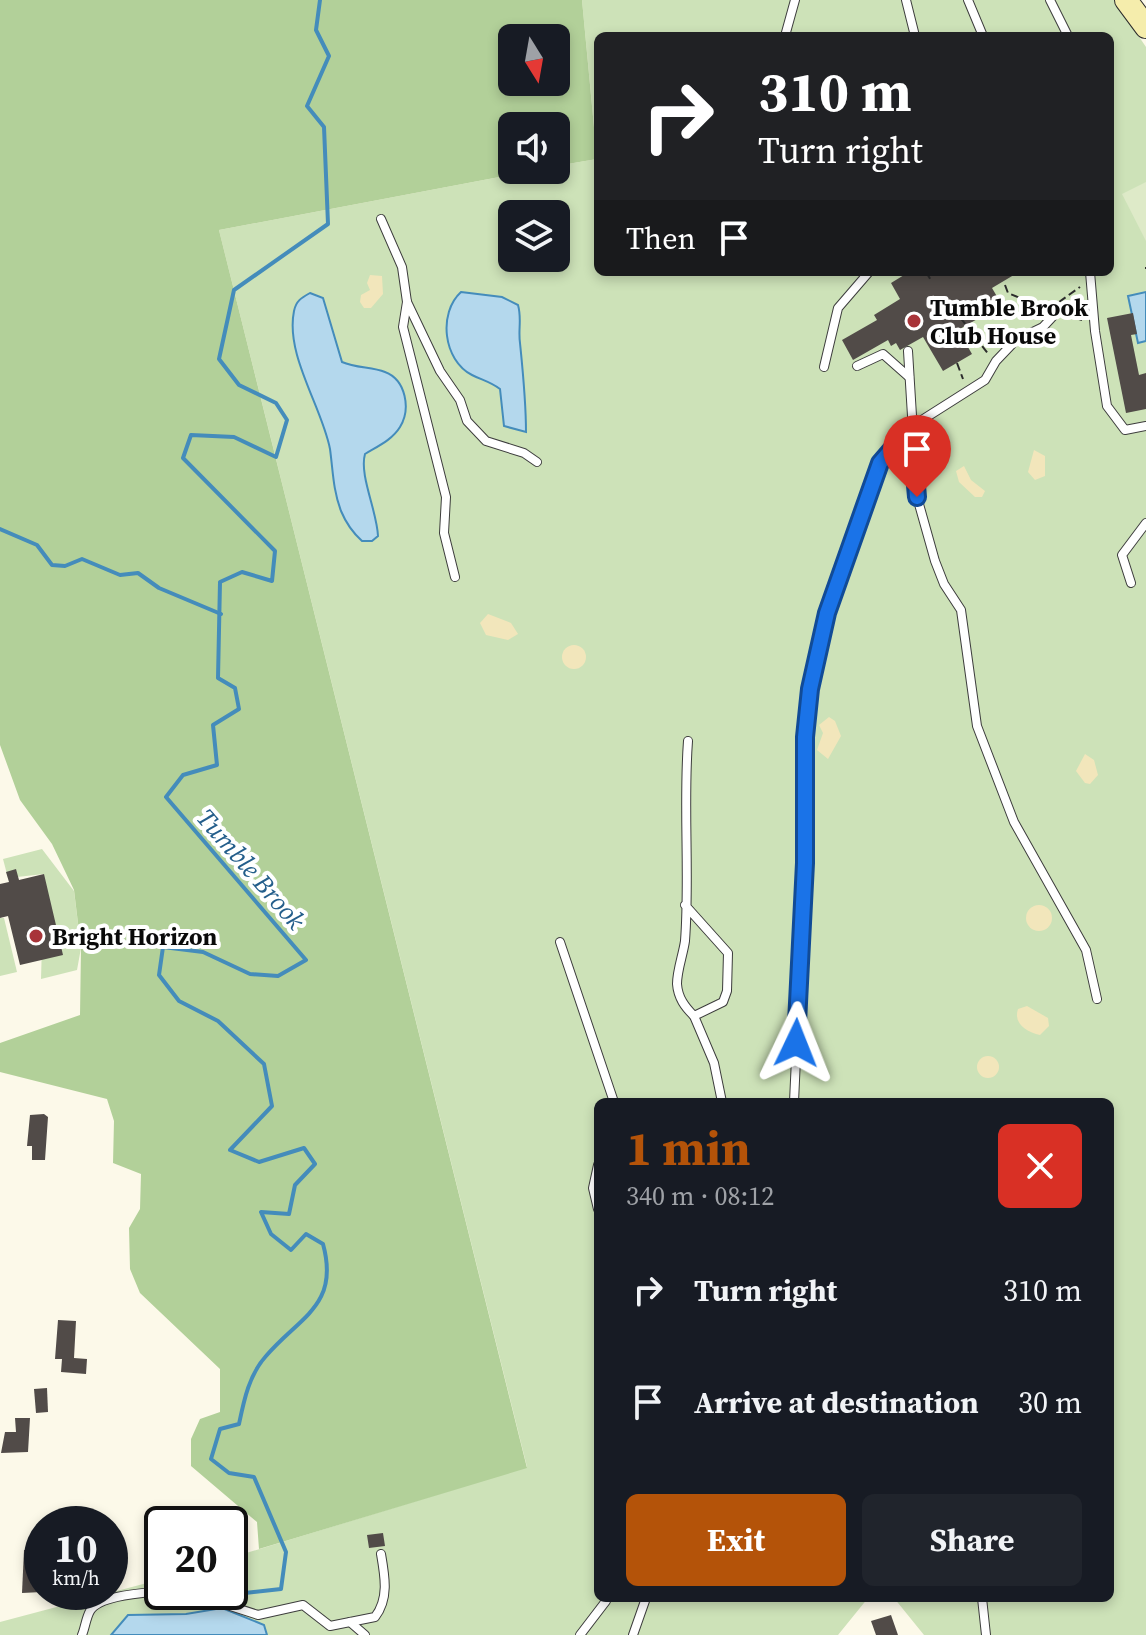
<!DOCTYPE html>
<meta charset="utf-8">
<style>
body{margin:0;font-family:"Source Serif 4",serif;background:#20242c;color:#f1f3f6;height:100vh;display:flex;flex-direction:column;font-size:30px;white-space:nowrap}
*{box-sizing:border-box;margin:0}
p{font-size:26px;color:#9ea1a6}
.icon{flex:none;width:44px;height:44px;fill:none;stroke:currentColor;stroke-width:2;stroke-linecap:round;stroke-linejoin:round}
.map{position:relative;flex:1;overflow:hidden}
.drawer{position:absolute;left:594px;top:1098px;width:520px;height:504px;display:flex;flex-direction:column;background:#171b24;border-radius:12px;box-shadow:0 4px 12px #0003}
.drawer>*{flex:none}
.hud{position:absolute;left:594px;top:32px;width:520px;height:244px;border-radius:12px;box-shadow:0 4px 12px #0003;background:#202124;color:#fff;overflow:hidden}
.needle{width:52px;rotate:169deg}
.tools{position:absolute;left:498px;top:24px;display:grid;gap:16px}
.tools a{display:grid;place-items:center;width:72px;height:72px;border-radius:12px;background:#171b24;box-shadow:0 4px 12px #0003;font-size:40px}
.speed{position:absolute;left:24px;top:1506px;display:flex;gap:16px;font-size:40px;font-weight:700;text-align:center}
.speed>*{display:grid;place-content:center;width:104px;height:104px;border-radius:50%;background:#171b24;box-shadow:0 4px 12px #0003;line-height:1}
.speed small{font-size:20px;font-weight:400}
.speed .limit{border:4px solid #111;border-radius:12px;background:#fff;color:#111}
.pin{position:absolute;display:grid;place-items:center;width:68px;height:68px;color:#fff;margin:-82px -34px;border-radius:50% 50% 50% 0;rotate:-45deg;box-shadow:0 0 8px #0007}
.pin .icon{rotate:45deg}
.me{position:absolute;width:88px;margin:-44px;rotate:2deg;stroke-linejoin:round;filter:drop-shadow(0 0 6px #0008)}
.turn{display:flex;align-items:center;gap:28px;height:168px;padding:0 32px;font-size:36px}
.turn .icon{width:104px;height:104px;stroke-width:2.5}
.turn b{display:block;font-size:56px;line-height:68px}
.then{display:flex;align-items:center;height:76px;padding:0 32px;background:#0003;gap:16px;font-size:30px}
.round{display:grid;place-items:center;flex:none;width:84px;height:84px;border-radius:12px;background:#20242c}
.summary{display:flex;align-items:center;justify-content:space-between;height:136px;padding:0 32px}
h1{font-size:48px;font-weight:700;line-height:60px;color:#b45309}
.primary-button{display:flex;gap:16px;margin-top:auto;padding:16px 32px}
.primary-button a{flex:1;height:92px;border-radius:12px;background:#b45309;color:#fff;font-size:32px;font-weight:700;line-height:92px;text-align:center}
.primary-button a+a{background:#20242c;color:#f1f3f6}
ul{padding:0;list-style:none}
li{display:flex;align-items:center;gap:24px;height:112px;padding:0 32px}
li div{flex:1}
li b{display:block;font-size:30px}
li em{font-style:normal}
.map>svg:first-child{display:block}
</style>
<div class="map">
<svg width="1146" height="1635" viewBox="0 0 1146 1635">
<rect width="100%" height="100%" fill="#fcf9e9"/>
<g fill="#cde2b8" fill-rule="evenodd">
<path d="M582,0H1114L1146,47V1635H924L894,1598H1110V1102H598V1598H868L838,1635H0V1622L162,1579V1592H230V1558L527,1467L219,230L537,170H556V166L597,159ZM598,36H1110V272H598ZM512,214H556V258H512Z"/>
<path d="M42,849L74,891L81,948L77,970L41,979L44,874L8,878L3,859Z"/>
<path d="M0,918H4L17,972L0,976Z"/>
</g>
<path fill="#b2d099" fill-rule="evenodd" d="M0,0H582L597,159L556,166V126H512V170H537L219,230L527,1468L259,1549L257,1522L191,1466V1439L200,1419L220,1412V1369L140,1293L130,1269L129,1228L140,1209L141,1174L113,1163L114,1121L107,1099L0,1072V1043L80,1015L81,948L74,890L52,844L20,800L0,745ZM512,38H556V82H512Z"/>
<g fill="#f2e6bb">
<path d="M370,275L382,276L383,294L371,308H364L360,302L361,295L370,290L367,283Z"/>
<path d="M1034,450L1045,456V476L1035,480L1028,472Z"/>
<path d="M964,466L971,480L985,491L982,497H975L959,482L956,471Z"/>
<path d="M488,614L511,623L518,634L508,640L486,635L480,623Z"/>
<circle cx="574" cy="657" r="12"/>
<path d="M829,717L835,721L841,736L828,759L817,750L823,733L819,725Z"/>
<path d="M1085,754L1094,760L1098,775L1090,784L1085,783L1076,771Z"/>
<circle cx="1039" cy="918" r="13"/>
<path d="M1027,1006L1048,1018L1049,1026L1040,1035C1027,1032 1013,1024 1018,1009Z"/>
<circle cx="988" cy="1067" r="11"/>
</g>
<path fill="#deeac8" d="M1146,182V241L1122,194Z"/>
<g fill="#b4d8ed" stroke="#448cbb" stroke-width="2">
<path d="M461,292L502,297L518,305C522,319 518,329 520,343C523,373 526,401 526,432L504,426L500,389C491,382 482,380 472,375C443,360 438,313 461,292Z"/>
<path d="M1146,292V341L1138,343L1128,296Z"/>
<path d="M310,293L323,298L342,362C356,368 372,367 385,372C406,380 411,409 400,427C392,440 378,446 365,454C359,475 377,511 378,536L372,541H362C352,532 346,523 341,511C333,490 333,471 330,449C322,407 285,355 294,311C296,301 301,298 310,293Z"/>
<path d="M222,1608L264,1625L267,1635H111L128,1615L186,1614Z"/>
</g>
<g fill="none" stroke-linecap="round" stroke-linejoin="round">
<g stroke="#448cbb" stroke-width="4">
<path d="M0,529L37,545L52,565L65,566L82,559L120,575L138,573L159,588L221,614"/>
<path d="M236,1608L245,1593L281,1589L286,1552L254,1477L229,1473L211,1459L220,1429L239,1424C244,1400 249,1375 266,1356C299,1317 340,1306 323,1244L306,1234L291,1250L271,1234L261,1212L289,1214L295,1185L315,1164L304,1148L259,1162L230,1150L272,1106L264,1064L218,1021L179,1001L159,975L163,947L203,952L250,974L278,976L306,960L166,797L183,775L217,765L213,725L239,709L235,688L218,678L220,582L242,572L272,581L275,551L183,458L191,435L234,437L276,457L287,420L276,403L239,385L219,359L234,290L328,224L324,127L307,106L329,56L316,30L320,0"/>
</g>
</g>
<g fill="#514b48">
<path d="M909,272H970L973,276L980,272H1019L992,288L1002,305L958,330L972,354L943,371L923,337L900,350L896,343L891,346L888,340L853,360L842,340L877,320L874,315L900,299L891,283Z"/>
<path d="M1133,313L1137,334L1131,335L1139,375L1146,373V409L1126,413L1107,318Z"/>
<path d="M16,869L19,880L44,874L63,955L20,965L8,916L0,918V884L9,882L6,872Z"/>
<path d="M44,1114L48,1117L45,1160H32V1146H27L30,1115Z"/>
<path d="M58,1320L76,1321L74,1358L87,1359L86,1374L61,1372L62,1359H55Z"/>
<path d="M47,1388L48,1412L36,1413L34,1389Z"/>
<path d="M15,1418H30L28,1452L1,1453L5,1432H16Z"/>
<path d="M383,1533L385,1546L369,1548L367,1535Z"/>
<path d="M38,1549L42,1592L22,1593L24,1550Z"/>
<path d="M891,1615L898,1635H876L871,1621Z"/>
</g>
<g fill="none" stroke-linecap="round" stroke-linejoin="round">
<defs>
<g id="lane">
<path d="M906,0L915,36"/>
<path d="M968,0L983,36"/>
<path d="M1050,0L1068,36"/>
<path d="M785,36L795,0"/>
<path d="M381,219L402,267L407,302L440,371L460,400L467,421L486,441L524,453L537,462"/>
<path d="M1090,272L1095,331L1107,406L1125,430L1146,426"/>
<path d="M407,302L403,327L446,497L444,533L455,577"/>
<path d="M908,351L917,497L935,561L944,584L961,610L977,726L1014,822L1086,950L1097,999"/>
<path d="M857,366L883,354L909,377"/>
<path d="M824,367L838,308L869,272"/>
<path d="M1131,583L1122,555L1146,523"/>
<path d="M685,905L728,953L727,991L723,1002L694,1016C685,1007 678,998 677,984C677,970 683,955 685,941C690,874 683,807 688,741"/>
<path d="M560,942L614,1102"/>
<path d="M694,1016L714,1063L722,1102"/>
<path d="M794,1102L805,863V737L810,689L827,613L880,463L911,427L985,380L996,361L1016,340L1043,327L1056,313"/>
<path d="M598,1165L593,1188L598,1209"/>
<path d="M187,1592L258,1615L303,1605L330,1626L375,1617C389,1599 385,1577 381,1554"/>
<path d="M982,1598L986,1635"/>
<path d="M350,1622L365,1635"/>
<path d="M82,1635C85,1628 86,1618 90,1611C99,1595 145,1593 162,1591"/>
<path d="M580,1635L606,1601"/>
<path d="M633,1635L646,1598"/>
</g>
<path id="secondary" d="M1126,0L1146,27"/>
</defs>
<use href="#lane" stroke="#3d3d3d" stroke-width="10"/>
<use href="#secondary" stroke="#2c2c2c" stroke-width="24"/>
<g stroke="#2c2c2c" stroke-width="2" stroke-dasharray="8 4" stroke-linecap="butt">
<path d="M1146,267V269"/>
<path d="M926,272L932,282"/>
<path d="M1005,285L1008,293L1044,308"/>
<path d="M1059,302L1080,287"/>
<path d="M953,308L989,355"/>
<path d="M1065,315L1082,320"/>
<path d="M957,363L963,379"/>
</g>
<use href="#lane" stroke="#fff" stroke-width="8"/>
<use href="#secondary" stroke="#f5edac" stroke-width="22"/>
</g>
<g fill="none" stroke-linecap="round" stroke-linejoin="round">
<defs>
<path id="route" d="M796,1043L805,863V737L810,689L827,613L880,463L911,427L917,497"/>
</defs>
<use href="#route" stroke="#114b97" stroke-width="20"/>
<use href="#route" stroke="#1a73e8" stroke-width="14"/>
</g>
<g fill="#a83439" stroke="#fff" stroke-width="3">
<circle cx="914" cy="321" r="8"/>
<circle cx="36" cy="936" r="8"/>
</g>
<g text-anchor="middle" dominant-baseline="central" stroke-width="8" stroke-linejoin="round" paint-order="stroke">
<g font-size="24" font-weight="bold" fill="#0a0a0a" stroke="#fff" text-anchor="start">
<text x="930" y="307">Tumble Brook<tspan x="930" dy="28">Club House</tspan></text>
<text x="52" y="936">Bright Horizon</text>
</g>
<g font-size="26" font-style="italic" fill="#245e8b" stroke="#fff">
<text transform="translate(251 869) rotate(49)">Tumble Brook</text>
</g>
</g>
</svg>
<div class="tools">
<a><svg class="needle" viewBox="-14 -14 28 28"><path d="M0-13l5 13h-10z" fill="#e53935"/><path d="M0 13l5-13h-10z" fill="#9ea1a6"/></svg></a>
<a><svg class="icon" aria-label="sound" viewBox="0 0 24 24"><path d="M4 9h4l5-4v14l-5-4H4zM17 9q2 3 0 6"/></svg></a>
<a><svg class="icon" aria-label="layers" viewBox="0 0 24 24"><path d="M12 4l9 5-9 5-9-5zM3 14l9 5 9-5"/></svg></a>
</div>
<div class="speed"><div>10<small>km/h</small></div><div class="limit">20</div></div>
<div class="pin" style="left:917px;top:497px;background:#d93025"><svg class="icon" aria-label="arrive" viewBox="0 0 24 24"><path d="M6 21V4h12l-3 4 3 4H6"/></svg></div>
<svg class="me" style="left:796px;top:1043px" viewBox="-20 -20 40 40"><path d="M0-17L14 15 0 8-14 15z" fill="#1a73e8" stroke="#fff" stroke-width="4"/></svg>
<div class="hud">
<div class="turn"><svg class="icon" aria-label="right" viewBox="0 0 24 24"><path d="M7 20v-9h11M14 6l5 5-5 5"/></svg><div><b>310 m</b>Turn right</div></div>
<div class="then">Then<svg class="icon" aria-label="arrive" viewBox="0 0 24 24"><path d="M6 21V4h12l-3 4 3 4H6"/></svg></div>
</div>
<section class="drawer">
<div class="summary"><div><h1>1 min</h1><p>340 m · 08:12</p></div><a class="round" style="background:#d93025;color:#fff"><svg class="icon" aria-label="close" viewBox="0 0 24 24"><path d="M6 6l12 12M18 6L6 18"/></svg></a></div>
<ul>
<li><svg class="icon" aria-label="right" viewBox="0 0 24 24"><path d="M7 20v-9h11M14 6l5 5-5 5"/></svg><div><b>Turn right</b></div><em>310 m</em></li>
<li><svg class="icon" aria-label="arrive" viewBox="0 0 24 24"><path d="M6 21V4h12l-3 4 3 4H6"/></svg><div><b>Arrive at destination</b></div><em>30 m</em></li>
</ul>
<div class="primary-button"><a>Exit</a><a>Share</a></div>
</section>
</div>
